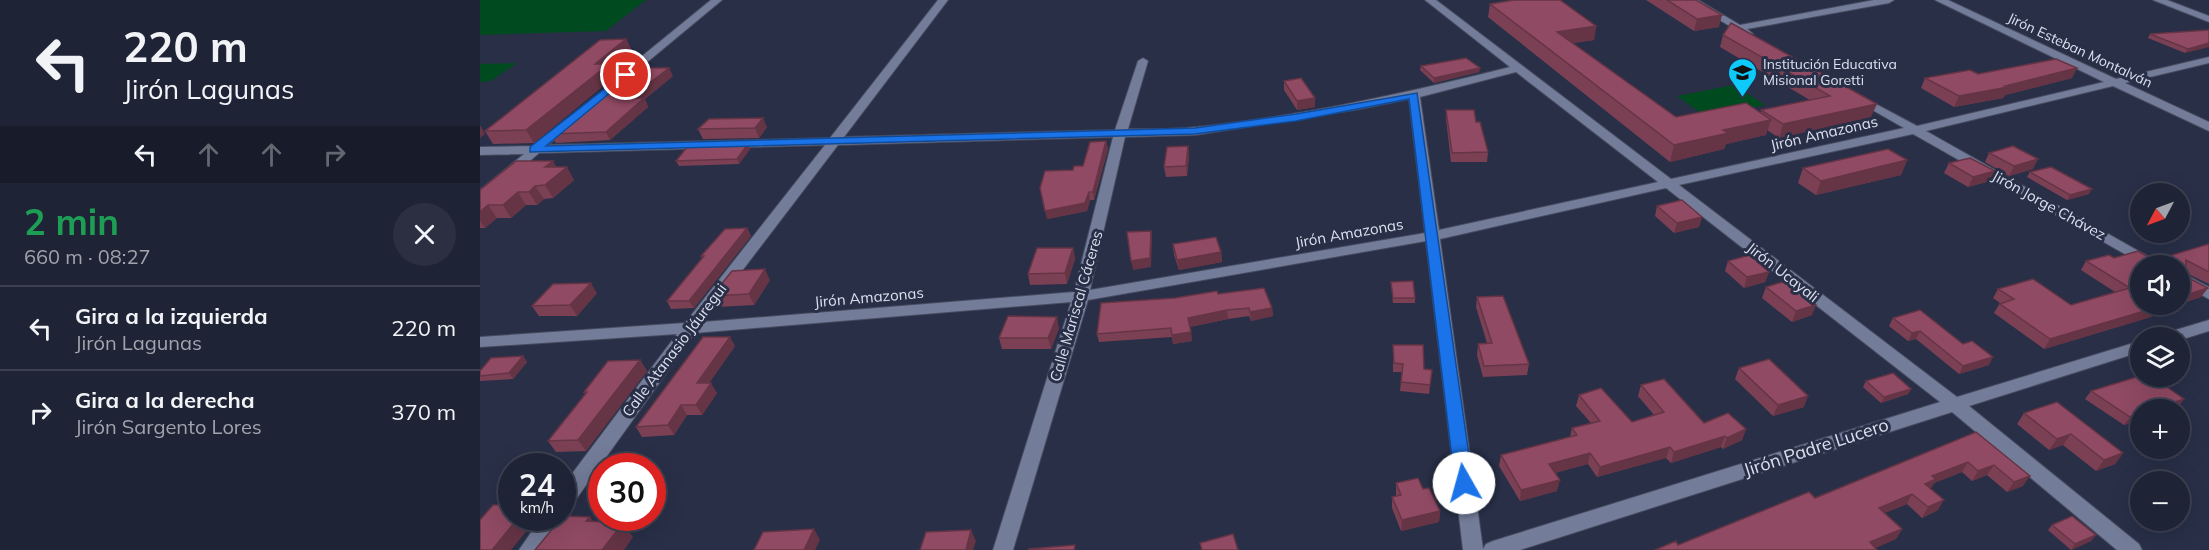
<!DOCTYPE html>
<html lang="es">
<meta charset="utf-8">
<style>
body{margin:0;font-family:Mulish,sans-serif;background:#2b2f41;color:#f1f3f6;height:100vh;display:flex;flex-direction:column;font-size:22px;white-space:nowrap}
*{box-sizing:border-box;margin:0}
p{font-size:20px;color:#a1a4ad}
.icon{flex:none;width:33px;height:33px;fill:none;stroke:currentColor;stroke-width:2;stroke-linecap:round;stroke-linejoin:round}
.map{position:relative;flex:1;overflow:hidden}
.details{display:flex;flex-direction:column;background:#1e2335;width:480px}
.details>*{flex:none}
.top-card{background:#1e2335;color:#f1f3f6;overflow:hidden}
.needle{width:39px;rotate:229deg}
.buttons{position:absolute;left:1650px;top:183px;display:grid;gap:12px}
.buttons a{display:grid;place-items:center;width:60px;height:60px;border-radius:50%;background:#1e2335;box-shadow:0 6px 24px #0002,0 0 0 2px #3c4050;font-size:30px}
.speed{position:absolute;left:18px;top:453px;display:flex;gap:12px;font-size:30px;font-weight:700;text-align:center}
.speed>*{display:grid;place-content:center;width:78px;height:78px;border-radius:50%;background:#1e2335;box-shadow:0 6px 24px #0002,0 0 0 2px #3c4050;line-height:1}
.speed small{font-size:15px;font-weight:400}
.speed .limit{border:9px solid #d22;background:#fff;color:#111}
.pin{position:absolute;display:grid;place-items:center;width:51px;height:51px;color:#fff;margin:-26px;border:3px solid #fff;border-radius:50%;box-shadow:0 2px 6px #0007}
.me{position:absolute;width:66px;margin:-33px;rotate:353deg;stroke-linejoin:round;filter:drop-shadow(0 0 4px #0008)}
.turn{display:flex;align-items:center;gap:21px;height:126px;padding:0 24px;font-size:27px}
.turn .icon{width:78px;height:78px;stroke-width:2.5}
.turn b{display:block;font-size:42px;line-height:51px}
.lanes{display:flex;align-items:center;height:57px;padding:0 24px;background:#0003;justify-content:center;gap:30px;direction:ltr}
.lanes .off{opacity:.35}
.round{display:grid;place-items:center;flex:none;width:63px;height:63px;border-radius:32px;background:#2b2f41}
.headline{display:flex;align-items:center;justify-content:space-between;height:102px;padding:0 24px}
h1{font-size:36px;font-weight:700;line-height:45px;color:#1e9e55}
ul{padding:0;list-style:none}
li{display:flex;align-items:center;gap:18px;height:84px;padding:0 24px;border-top:2px solid #3c4050}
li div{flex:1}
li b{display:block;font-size:22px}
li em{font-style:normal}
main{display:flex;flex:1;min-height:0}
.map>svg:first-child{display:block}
</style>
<main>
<section class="details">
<div class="top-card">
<div class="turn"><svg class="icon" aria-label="left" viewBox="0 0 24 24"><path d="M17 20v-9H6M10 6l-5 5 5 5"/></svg><div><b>220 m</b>Jirón Lagunas</div></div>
<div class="lanes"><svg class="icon" aria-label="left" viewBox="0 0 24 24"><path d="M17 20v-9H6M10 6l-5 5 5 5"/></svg><svg class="icon off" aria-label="ahead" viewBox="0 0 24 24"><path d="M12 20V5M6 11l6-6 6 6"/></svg><svg class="icon off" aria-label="ahead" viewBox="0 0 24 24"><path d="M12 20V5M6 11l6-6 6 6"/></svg><svg class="icon off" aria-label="right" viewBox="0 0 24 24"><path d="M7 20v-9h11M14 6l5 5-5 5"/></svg></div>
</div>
<div class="headline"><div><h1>2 min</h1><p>660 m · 08:27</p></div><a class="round"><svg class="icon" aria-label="close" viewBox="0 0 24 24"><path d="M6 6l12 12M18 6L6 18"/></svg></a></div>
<ul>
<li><svg class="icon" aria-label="left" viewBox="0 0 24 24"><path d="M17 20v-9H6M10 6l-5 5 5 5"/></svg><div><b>Gira a la izquierda</b><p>Jirón Lagunas</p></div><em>220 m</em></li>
<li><svg class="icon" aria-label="right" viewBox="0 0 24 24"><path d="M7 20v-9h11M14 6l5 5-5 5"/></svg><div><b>Gira a la derecha</b><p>Jirón Sargento Lores</p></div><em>370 m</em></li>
</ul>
</section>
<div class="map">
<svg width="1729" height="550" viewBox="0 0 1729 550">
<rect width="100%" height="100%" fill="#282f47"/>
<g fill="#004a1f">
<path d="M0,0H166L126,31L0,35Z"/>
<path d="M37,63L11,81L0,82V64Z"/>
<path d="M1254,85L1285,105L1226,117L1197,96Z"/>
</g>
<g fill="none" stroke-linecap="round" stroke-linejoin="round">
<defs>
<g id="minor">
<path d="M231,0H242L142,83H134V79Z"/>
<path d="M458,0H468L364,137L635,130L658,61L663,58L668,61L648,129C670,129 693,130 716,127C822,116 927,93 1030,67L945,0H956L1191,179L1424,128L1373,99V95L1377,94L1437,126L1624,82L1455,0H1468L1636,79L1729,57V63L1645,83L1729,122V131L1633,86L1446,131L1685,266H1666L1433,134L1199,185L1477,397L1660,341V352L1489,406L1659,544L1662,550H1637L1472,412L1040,550H983L946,241L608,300L533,550H513L591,302L215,333L89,509L82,511V487L197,334L0,347V337L205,323L345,145L59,153L5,200L0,201V190L44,154L0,155V147L53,146L87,119L91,120V126L68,145L350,138ZM1036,72L1178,182L959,230L940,97ZM929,99L945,233L610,290L645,137L715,135L880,109ZM633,137L594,292L223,322L358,145ZM1186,188L1460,402L1013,541L1006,544L1003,549L960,239Z"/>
<path d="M1206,0H1218L1260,25L1394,0H1414L1409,3L1267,29L1273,34L1268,37Z"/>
<path d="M1673,0H1687L1729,16V22Z"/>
<path d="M1700,272L1729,287V299L1700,283Z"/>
<path d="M1729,320V331L1700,340V338H1680L1682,334Z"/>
<path d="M61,518H82L61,550H39Z"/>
</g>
</defs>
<use href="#minor" stroke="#464b5f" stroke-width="2"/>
<use href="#minor" fill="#737c98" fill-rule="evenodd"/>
</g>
<g fill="#7c4055">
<path d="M1166,0H1216L1239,27L1214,31Z"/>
<path d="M1010,4L1116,26L1114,40L1093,43L1196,117L1281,113V110L1330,100L1240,47L1243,35L1391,117L1299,138L1287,130L1286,135L1246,144L1244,149L1190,162L1008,17Z"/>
<path d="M1729,30L1705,53L1668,38L1670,34Z"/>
<path d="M146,39L152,51L131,68L135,76L54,143L13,144L5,131Z"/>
<path d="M941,66L1000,68L999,72L954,83L940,70Z"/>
<path d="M1498,74L1592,78L1525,95L1523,98L1474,107L1441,88L1445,78Z"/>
<path d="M193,76L165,99L168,107L130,140L76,143L71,134Z"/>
<path d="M804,81L835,107L817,110L804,90Z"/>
<path d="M966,110L996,122L1008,152L1007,162H971L966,119Z"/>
<path d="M287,127L279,138L223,139L218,129Z"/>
<path d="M626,141L628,149L614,200H610L607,211L567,219L593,170L603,166Z"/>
<path d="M268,144L270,149L259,164L199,166L196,161Z"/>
<path d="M708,146L709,156L707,176L686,177L684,167Z"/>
<path d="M1509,153L1553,169L1529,176L1505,162Z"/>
<path d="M1427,160L1421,175L1336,195L1318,183L1323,168Z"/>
<path d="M1469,163L1515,171L1510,181L1488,187L1464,173Z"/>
<path d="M77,167L94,180L73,198L64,199L57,205H46L31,218H17L5,228H0V190Z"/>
<path d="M1550,172L1609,194L1587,200L1547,177Z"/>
<path d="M1177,206L1222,217L1219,227L1194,233L1175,216Z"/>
<path d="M267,228L271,236L214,308L191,309L187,301L222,258L221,256Z"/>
<path d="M693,244L741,252L742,262L699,270L694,255Z"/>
<path d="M1729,244V284L1706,273L1705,276L1721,297L1675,312L1671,317L1564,349L1514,313L1520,303L1513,298L1518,289L1591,305L1635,292L1601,270L1606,261L1634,258L1673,260L1689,259L1692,255Z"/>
<path d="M593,248L595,259L587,284L550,285L548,274Z"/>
<path d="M1248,261L1289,272L1285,282L1264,288L1245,271Z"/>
<path d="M290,280L274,305L237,307L232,296Z"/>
<path d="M911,282L935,298V303H913Z"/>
<path d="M1286,287L1332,315L1312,322L1282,298Z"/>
<path d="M117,293L97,316H59L52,306Z"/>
<path d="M738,294L792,308L793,316L771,321L769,316L748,319L710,327L712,341L693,344L692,337L619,342L617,334Z"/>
<path d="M997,297L1049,364L1047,375L1003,377L997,355L998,344L1007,343L996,307Z"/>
<path d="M1413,318L1483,344L1509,365L1479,374L1436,339L1428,341L1409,326Z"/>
<path d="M579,328L571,349H522L519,338Z"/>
<path d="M913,345L944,369L952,370L949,394L920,391L922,372H913Z"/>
<path d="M255,346L229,383L237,393L222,415H207L194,435L162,437L156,427Z"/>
<path d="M43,356L47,362L33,379L0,381V371Z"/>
<path d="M160,360L167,371L106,451L76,452L68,441L105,394L104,392Z"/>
<path d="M1259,368L1324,407L1293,416L1255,379Z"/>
<path d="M1386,381L1431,389L1428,394L1401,403L1383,387Z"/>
<path d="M1161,385L1224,423L1266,429L1262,440L1243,449L1241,447L1191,463L1186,458L1117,477L1108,464L1075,473L1077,491L1040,501L1019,466L1021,455L1090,437L1092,428L1111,423L1096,406L1099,395L1152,422L1174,415L1158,396Z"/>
<path d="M1611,391L1704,399L1698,407L1644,425L1605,399Z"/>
<path d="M1544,413L1643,453L1635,464L1616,471L1583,445L1569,450L1537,424Z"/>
<path d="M1496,432L1543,486L1527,492L1507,475L1492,481L1482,472L1454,483L1450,489L1458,510L1442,518L1427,504L1404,513L1422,529L1416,539L1395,548L1198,545L1335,498Z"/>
<path d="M916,483L943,489L960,511L959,522L921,531L912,508V497L916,496Z"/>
<path d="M1572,525L1616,535L1611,541L1591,550L1568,530Z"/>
</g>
<g fill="#653445">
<path d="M1242,15L1239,27L1214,31L1217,19Z"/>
<path d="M1116,26L1114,40L1075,46L1077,32Z"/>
<path d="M146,39L152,51L131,68L135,76L54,143L46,130L115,64Z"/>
<path d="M1729,43V47L1705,53L1708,49Z"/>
<path d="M189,68L193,76L165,99L168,107L130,140L126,132L150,98Z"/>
<path d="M1000,68L999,72L954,83V78Z"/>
<path d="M1597,68L1592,78L1525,95L1523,98L1474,107L1479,96Z"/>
<path d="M835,98V107L817,110V101Z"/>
<path d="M1397,104L1391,117L1299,138L1303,124Z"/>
<path d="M283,118L287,127L279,138L275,128Z"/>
<path d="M1291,120L1286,135L1246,144L1244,149L1190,162L1194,145L1243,130Z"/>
<path d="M0,125L5,134L0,138Z"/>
<path d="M626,141L628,149L614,200L613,192Z"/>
<path d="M268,144L270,149L259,164L257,159Z"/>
<path d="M708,146L709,156L707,176L706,166Z"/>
<path d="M1558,159L1553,169L1529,176L1534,166Z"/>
<path d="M1427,160L1421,175L1336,195L1341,181Z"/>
<path d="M73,161L80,173L87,167L94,180L73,198L65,185V167Z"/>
<path d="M1515,171L1510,181L1488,187L1493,177Z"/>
<path d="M55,186L64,199L57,205L49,192Z"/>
<path d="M1612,189L1609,194L1587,200L1590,195Z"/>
<path d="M38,192L46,205L31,218L23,205Z"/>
<path d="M609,192L610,200L607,211L567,219L565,211Z"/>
<path d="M8,205L17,218L5,228L0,221V212Z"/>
<path d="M1222,217L1219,227L1194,233L1197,223Z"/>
<path d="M267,228L271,236L214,308L209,301Z"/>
<path d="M671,231L672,239L671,267L653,270L651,261Z"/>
<path d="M593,248L595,259L587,284L585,273Z"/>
<path d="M741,252L742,262L699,270L697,260Z"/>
<path d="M285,269L290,280L274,305L269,294Z"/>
<path d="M1289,272L1285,282L1264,288L1267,277Z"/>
<path d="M111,283L117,293L97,316L90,305Z"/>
<path d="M1728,288L1721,297L1700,304V297Z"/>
<path d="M1698,304L1675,312L1671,317L1564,349L1570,339L1674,305Z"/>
<path d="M1336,305L1332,315L1312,322L1316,311Z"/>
<path d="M792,308L793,316L771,321L770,312Z"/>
<path d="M747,310L748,319L709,327L708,318Z"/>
<path d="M577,317L579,328L571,349L568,338Z"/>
<path d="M1440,331L1436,339L1428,341L1432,333Z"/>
<path d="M711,332L712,341L693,344L692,335Z"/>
<path d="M250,337L255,346L222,393L217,383Z"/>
<path d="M43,356L47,362L33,379L29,373Z"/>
<path d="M1513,357L1509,365L1479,374L1483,366Z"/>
<path d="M160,360L167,371L106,451L98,440Z"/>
<path d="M231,383L237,393L222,415L216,405Z"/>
<path d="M1431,389L1428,394L1401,403L1404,397Z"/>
<path d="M1328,396L1324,407L1293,416L1298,405Z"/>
<path d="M1704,399L1698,407L1691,410H1672Z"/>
<path d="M201,405L207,415L194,435L188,425Z"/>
<path d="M1660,413V419L1644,425L1650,417Z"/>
<path d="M1266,429L1262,440L1243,449L1247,438Z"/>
<path d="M1591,434L1583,445L1569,450L1577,439Z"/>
<path d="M1245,436L1241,447L1191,463L1194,452Z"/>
<path d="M1190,447L1186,458L1117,477L1120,467Z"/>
<path d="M1110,453L1108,464L1067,475L1069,464Z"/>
<path d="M1643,453L1635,464L1616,471L1624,460Z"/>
<path d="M1488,462L1482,472L1454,483L1450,490L1445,484L1452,476Z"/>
<path d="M1514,465L1507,475L1492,481L1498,471Z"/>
<path d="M1550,476L1543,486L1527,492L1534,482Z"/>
<path d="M1080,480L1077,491L1040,501L1041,490Z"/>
<path d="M1432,494L1427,504L1393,518L1399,508Z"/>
<path d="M1464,500L1458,510L1442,518L1448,507Z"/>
<path d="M960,511L959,522L921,531L922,520Z"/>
<path d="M110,517L121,531L106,521Z"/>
<path d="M38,518H57L31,550H12Z"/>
<path d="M143,523L153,537L144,550H122Z"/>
<path d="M334,529L340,540L335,550H324Z"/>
<path d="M1422,529L1416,539L1390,550V542Z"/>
<path d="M491,530L496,541L493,550H486Z"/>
<path d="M1616,535L1611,541L1591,550L1595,544Z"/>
</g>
<g fill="#904a63" stroke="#653445" stroke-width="1.5">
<path d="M1034,0H1080L1116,26L1077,32L1196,117L1266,103L1291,120L1243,130L1249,133L1194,145L1010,4Z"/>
<path d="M1187,0H1216L1242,15L1217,19Z"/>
<path d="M1251,23L1397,104L1303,124L1281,110L1350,96L1243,35Z"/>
<path d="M1729,30V43L1708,49L1670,34Z"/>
<path d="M146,39L115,64H129L46,130L5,131L120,40Z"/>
<path d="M986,58L1000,68L954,78L941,66Z"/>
<path d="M1576,59L1597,68L1525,86L1528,87L1479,96L1445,78L1490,70L1498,74Z"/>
<path d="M151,68H189L150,98H164L126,132L71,134Z"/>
<path d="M821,78L835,98L817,101L804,81Z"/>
<path d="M966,110H994L996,122H1000L1008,152L972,153Z"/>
<path d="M283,118L275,128L218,129L229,119Z"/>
<path d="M626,141L613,192H609L605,203L565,211L560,188L565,171L593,170L594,166H603L610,142Z"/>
<path d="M268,144L257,159L196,161L208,146Z"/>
<path d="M708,146L706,166L684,167L687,147Z"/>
<path d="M1533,146L1558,159L1534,166L1509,153Z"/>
<path d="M1408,149L1427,160L1341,181L1323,168Z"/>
<path d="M1490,158L1515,171L1493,177L1469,163Z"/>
<path d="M36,161H73L65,167H87L65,185L55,186L49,192H38L23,205H8L0,212V190Z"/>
<path d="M1571,167L1612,189L1590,195L1550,172Z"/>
<path d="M1202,200L1222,217L1197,223L1177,206Z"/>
<path d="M267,228L209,301H187L224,256H221L245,229Z"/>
<path d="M671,231L670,258L651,261L647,232Z"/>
<path d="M736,237L741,252L697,260L693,244Z"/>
<path d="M1729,244V272L1706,260L1705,276L1728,288L1700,297V266H1660V304H1674L1678,307L1570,339L1520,304L1534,299L1518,289L1553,279L1591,305L1650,288L1606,261L1629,255L1634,258L1658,251L1673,260L1691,259L1693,256L1692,255Z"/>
<path d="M557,248H593L585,273L548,274Z"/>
<path d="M1270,255L1289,272L1267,277L1248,261Z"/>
<path d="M285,269L269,294L232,296L252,271Z"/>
<path d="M933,281L935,298H913L911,282Z"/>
<path d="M1306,281L1336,305L1316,311L1286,287Z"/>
<path d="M111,283L90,305L52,306L73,284Z"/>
<path d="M784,288L792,308L770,312L769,308L747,310L708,318L711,332L692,335L691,328L617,334L621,303L695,298L737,291L738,294Z"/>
<path d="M1023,296L1049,364L1004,366L998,344L1012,343L997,297Z"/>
<path d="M1440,310L1483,344L1492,341L1513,357L1483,366L1440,331L1432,333L1413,318Z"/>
<path d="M528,316L577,317L568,338H519Z"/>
<path d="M223,337H250L217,383H231L216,405H201L188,425L156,427Z"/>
<path d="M913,345H943L944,369L952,370L950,385L921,382L923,364L914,363Z"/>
<path d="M43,356L29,373L0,376V371L11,358Z"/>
<path d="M1289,359L1328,396L1298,405L1259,368Z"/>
<path d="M160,360L98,440L68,441L107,392H104L128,361Z"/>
<path d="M1413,373L1431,389L1404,397L1386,381Z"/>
<path d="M1660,376H1671L1704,399L1672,410H1660V413L1650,417L1611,391Z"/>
<path d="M1184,379L1224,423L1248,413L1266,429L1247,438L1245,436L1194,452L1190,447L1120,467L1110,453L1069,464L1080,480L1041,490L1021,455L1097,435L1092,428L1120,421L1099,395L1121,388L1152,422L1184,412L1161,385Z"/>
<path d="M1577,402L1643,453L1624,460L1591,434L1577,439L1544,413Z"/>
<path d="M1496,432L1550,476L1534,482L1514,465L1498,471L1488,462L1452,476L1456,479L1445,484L1464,500L1448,507L1432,494L1399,508L1422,529L1390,542L1397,550H1175L1196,541L1198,545L1329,492L1335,498Z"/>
<path d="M938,478L943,489L949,488L960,511L922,520L912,497L921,495L916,483Z"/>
<path d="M13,505H32V518H38L12,550H0V520Z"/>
<path d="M83,516L110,517L106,521L143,523L122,550H55Z"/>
<path d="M1592,516L1616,535L1595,544L1572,525Z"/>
<path d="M334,529L324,550H274L283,532Z"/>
<path d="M491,530L486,550H440L446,532Z"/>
<path d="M753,534L758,550H722L720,543Z"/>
<path d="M595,545L594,550H549V549Z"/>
</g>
<path fill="#1a73e8" stroke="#114b97" stroke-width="1.5" d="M146,72L151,75L149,77L66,146L715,128L816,114L937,93L993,483L990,488L984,490L978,488L975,483L929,99L816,121L715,134L50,152V147Z"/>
<defs>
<symbol id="school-pin" viewBox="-11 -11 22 30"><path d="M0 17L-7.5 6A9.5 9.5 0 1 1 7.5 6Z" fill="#0ecafa" stroke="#282f47"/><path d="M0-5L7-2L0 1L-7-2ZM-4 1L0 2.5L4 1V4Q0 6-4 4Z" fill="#111"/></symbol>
</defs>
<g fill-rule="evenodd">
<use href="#school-pin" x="1246" y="56" width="33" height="45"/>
</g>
<g text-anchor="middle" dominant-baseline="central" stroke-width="6" stroke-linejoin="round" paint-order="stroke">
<g font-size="14" fill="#dbe0f0" stroke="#282f47">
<text transform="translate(1600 50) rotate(25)">Jirón Esteban Montalván</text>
</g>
<g font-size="14" fill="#dbe0f0" stroke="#282f47" text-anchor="start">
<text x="1283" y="64">Institución Educativa<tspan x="1283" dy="16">Misional Goretti</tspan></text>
</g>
<g font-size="15" fill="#dbe0f0" stroke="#282f47">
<text transform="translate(1344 133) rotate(-13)">Jirón Amazonas</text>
<text transform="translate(1569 205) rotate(29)">Jirón Jorge Chávez</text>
<text transform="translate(869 233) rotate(-10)">Jirón Amazonas</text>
<text transform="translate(1303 272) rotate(38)">Jirón Ucayali</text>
<text transform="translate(389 297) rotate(-5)">Jirón Amazonas</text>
<text transform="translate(596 306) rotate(-74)">Calle Mariscal Cáceres</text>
<text transform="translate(194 350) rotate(-53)">Calle Atanasio Jáuregui</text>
</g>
<g font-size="18" fill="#dbe0f0" stroke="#282f47">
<text transform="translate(1336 447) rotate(-18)">Jirón Padre Lucero</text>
</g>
</g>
</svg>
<div class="buttons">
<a><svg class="needle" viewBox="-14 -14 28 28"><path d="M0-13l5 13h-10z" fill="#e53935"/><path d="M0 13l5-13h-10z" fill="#a1a4ad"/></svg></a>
<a><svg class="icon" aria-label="sound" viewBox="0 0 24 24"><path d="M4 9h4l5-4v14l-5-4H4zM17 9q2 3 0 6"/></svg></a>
<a><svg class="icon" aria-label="layers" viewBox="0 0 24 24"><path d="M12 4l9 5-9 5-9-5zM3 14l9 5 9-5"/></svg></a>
<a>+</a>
<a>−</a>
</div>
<div class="speed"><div>24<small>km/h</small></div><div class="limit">30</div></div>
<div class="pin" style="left:146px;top:75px;background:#d93025"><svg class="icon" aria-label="arrive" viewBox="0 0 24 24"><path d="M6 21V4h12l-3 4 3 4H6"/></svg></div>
<svg class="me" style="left:984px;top:483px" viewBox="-20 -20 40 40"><circle r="19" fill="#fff"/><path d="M0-13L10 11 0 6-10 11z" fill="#1a73e8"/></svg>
</div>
</main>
